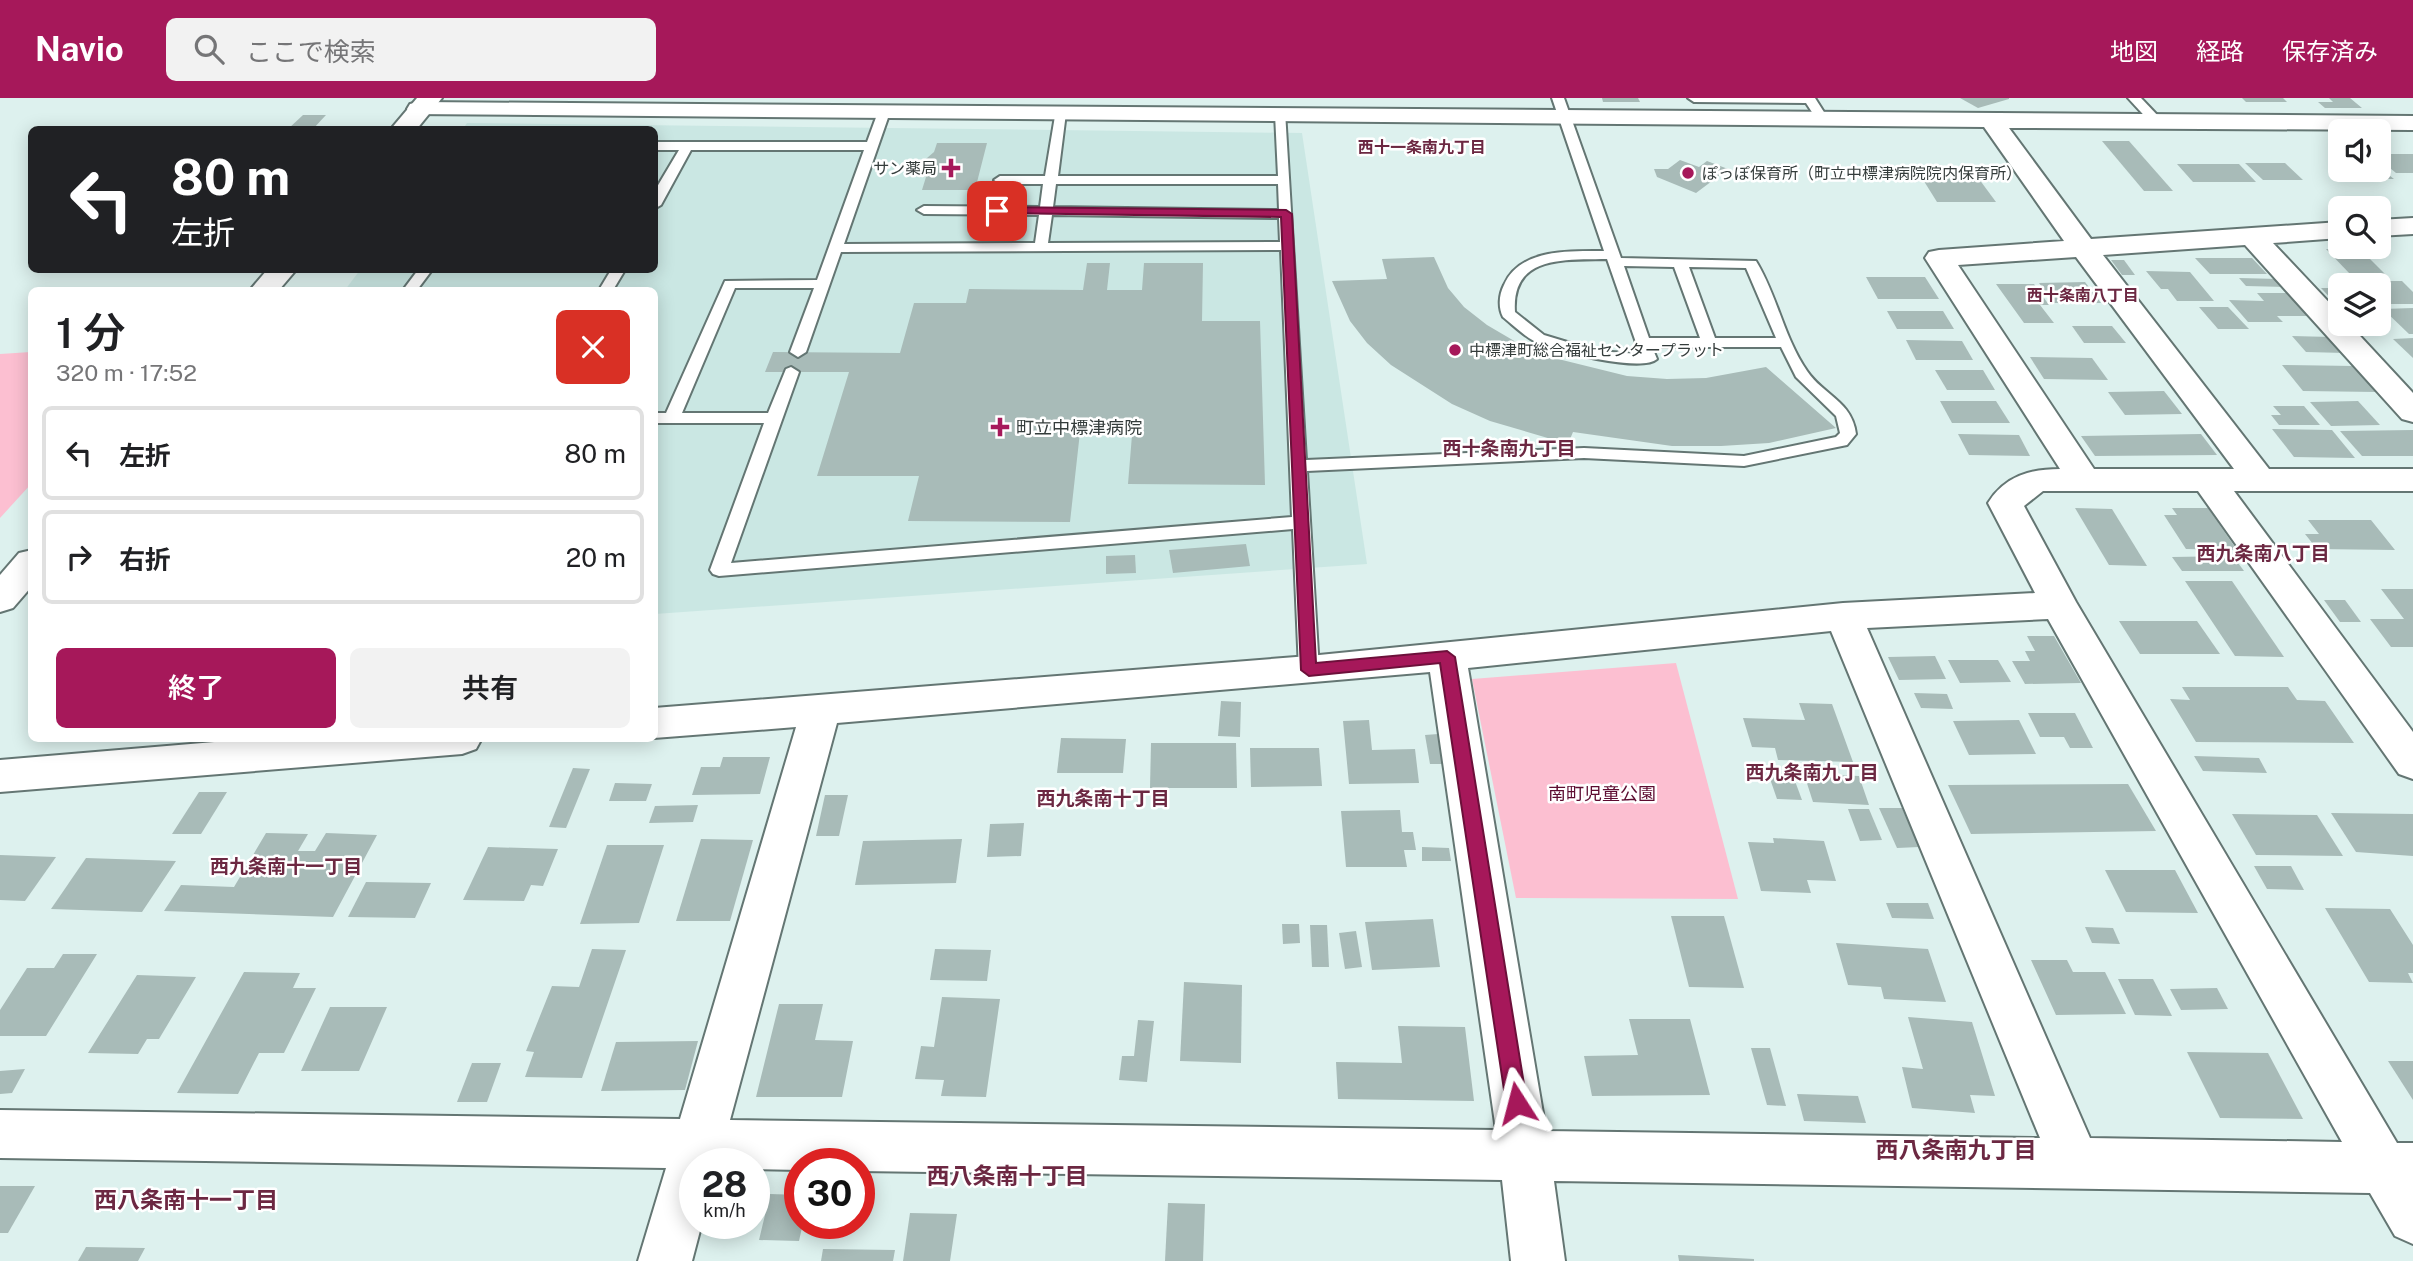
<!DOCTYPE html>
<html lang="ja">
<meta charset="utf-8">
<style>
body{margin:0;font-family:"Public Sans","Noto Sans JP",sans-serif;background:#f2f2f2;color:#202124;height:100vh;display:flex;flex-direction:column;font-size:26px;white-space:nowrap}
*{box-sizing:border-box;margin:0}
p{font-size:23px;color:#757577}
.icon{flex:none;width:38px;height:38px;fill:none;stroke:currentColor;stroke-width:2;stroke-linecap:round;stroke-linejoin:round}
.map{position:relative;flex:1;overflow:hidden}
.drawer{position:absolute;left:28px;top:189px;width:630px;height:455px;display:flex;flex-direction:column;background:#fff;border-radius:10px;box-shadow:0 4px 18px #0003}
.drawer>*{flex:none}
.banner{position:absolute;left:28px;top:28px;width:630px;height:147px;border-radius:10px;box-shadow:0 4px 18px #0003;background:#202124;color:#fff;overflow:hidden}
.controls{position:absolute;left:2328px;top:21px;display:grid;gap:14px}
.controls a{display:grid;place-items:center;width:63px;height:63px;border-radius:10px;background:#fff;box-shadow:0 4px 18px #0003;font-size:35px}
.speed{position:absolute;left:679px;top:1050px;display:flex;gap:14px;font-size:35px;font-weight:700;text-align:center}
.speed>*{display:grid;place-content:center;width:91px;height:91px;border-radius:50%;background:#fff;box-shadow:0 4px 18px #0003;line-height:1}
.speed small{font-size:18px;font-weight:400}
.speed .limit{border:10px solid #d22;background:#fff;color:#111}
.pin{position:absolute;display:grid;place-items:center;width:60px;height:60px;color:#fff;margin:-30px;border-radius:14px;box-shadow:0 4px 10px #0006}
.me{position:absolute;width:77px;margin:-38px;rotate:351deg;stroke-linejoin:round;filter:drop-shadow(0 0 5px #0008)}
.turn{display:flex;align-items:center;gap:24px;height:147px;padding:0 28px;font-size:32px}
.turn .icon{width:91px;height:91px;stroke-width:2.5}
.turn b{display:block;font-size:49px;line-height:60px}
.round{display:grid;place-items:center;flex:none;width:74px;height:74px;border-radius:10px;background:#f2f2f2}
.headline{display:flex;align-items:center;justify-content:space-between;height:119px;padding:0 28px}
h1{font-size:42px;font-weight:600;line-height:52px}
.button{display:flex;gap:14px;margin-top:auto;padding:14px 28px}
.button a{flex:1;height:80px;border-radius:10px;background:#a6185a;color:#fff;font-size:28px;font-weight:600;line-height:80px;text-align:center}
.button a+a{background:#f2f2f2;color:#202124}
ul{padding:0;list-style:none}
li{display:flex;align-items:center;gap:21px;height:94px;margin:0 14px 10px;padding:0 14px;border:4px solid #e0e0e0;border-radius:10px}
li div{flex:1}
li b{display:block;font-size:26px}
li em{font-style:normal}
header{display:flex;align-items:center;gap:42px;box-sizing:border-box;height:98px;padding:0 35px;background:#a6185a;color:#fff}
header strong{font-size:33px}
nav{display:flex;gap:38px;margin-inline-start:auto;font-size:24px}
.search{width:490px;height:63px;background:#f2f2f2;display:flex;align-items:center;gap:18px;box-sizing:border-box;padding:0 24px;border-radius:10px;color:#757577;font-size:26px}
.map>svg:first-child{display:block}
</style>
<header>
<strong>Navio</strong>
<div class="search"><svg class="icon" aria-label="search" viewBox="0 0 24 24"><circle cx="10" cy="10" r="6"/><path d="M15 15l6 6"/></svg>ここで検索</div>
<nav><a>地図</a><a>経路</a><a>保存済み</a></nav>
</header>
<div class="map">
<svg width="2413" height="1163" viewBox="0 0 2413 1163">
<rect width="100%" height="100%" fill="#ddf1ee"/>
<path fill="#cae7e3" d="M467,25L1302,35L1367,466L655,516L654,192H345L360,172H654V32L463,31Z"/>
<g fill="#fcbfd1">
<path d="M31,254V386L0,420V256Z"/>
<path d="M1676,565L1738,801L1516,800L1472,581Z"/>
</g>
<g fill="#a8bbb8">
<path d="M1602,0H1638L1640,4H1603Z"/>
<path d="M1960,0H2009V1L1978,10Z"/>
<path d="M2242,0H2283L2287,4H2246Z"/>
<path d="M2329,0H2350L2362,10H2325L2318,4H2333Z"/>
<path d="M303,17H326L312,32H287Z"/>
<path d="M2102,43H2129L2173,93H2144Z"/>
<path d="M937,45H987L975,92H922L926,79L921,73L920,66L934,54Z"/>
<path d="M2378,56H2413V75H2396L2378,60Z"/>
<path d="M1680,62L1699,69L1707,63L1728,71L1696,95L1657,79L1654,71H1668Z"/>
<path d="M2245,65H2285L2303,82H2263Z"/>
<path d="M2177,66H2239L2256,84H2193Z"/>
<path d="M2351,74H2385L2394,81H2359Z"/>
<path d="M1922,80L1979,81L1996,104H1937Z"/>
<path d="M2326,151L2361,152L2387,178L2351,177Z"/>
<path d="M1434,159L1448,190L1464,209L1487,227L1516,244L1550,259L1627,278L1667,281L1706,280L1766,269L1836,330L1769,345L1721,348H1672L1573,334L1568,346L1490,323L1452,306L1391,267L1367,245L1350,223L1332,183L1387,181L1382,161Z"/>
<path d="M2195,160H2252L2267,176H2210Z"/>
<path d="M2111,162H2124L2135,177H2122Z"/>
<path d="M1087,165H1110L1107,192H1142L1144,165H1203L1202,223H1260L1265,387L1128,386L1133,325H1081L1070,424L908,423L919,378H817L849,274H765L773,254L900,255L914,205H966L969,191L1083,192Z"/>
<path d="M2146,173L2190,174L2214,203H2177L2168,191H2161Z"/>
<path d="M1866,179H1925L1939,201H1878Z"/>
<path d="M2239,180L2279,181L2286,189L2246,188Z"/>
<path d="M2346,183H2402L2413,194V206H2378V187H2350Z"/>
<path d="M2085,184L2101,205H2054L2039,185Z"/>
<path d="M1996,186H2034L2049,207H2040L2054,225H2024Z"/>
<path d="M2321,190H2340V207H2337Z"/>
<path d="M2257,195H2292L2312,218H2277L2283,224H2248L2229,202L2264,203Z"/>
<path d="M2199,209H2228L2249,231H2218Z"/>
<path d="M2413,210V236H2409L2383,211Z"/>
<path d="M1887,213H1943L1954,231H1897Z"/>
<path d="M2072,228H2112L2126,245H2084Z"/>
<path d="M2292,238L2331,239L2345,255L2306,254Z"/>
<path d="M2413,240V260L2393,241Z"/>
<path d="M1906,242L1962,243L1973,262H1916Z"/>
<path d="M2030,259L2092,260L2108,282L2044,281Z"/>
<path d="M2282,267L2354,268L2376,294L2303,293Z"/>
<path d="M1935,272H1983L1995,292H1947Z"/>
<path d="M2164,293L2182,316L2125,317L2108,294Z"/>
<path d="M1940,303H1996L2010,325H1952Z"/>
<path d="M2358,303L2380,327L2331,328L2310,304Z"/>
<path d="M2273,308H2304L2320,327H2279L2271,317H2281Z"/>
<path d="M2272,331L2332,332L2355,360L2294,359Z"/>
<path d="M2413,332V358H2362L2340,333Z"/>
<path d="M1958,336L2019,337L2030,358L1969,357Z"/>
<path d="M2201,336L2217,357L2095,358L2081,338Z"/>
<path d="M2075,410L2112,411L2147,468L2109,467Z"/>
<path d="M2172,410H2208L2237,452L2186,451L2164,417H2177Z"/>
<path d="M2308,422H2371L2395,452L2317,451L2305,436H2319Z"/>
<path d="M1246,446L1250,468L1173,475L1169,452Z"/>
<path d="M1135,457L1136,475L1106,476V458Z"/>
<path d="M2233,458L2244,473H2182L2172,459Z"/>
<path d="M2185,483H2232L2284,559L2235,558Z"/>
<path d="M2381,491H2413V549H2391L2370,521H2404Z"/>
<path d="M2324,502H2345L2361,524H2340Z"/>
<path d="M2119,523H2197L2220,556H2140Z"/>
<path d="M2027,538H2054L2081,585L2025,586L2012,563H2030L2025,553H2035Z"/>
<path d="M1935,558L1946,581L1899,582L1888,559Z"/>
<path d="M1948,562H1998L2011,584L1960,585Z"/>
<path d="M2182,589H2288L2297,602L2325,603L2354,645L2196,644L2170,601L2190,602Z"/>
<path d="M1914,595L1947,596L1953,611L1921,610Z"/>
<path d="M1221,603L1241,604L1240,639L1218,638Z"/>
<path d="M1799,605L1832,606L1853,664L1778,662L1775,650L1752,649L1743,620L1805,622Z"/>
<path d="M2028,615H2075L2093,650H2070L2064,639H2040Z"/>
<path d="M1369,622L1372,652L1415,651L1419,685L1349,686L1343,623Z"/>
<path d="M2019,622L2036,656L1969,657L1953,623Z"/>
<path d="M1438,636L1443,666H1430L1425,637Z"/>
<path d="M1061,640L1126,641L1123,675H1057Z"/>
<path d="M1151,645H1236L1237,690H1150Z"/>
<path d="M1250,650H1319L1322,688L1251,689Z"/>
<path d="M2194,658L2259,660L2267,675L2203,673Z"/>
<path d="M723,659H770L760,696L692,697L701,669H720Z"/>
<path d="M573,670L590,671L566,730L549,729Z"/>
<path d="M1768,675H1792L1802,702L1777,701Z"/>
<path d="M1804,676L1859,678L1869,707L1813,704Z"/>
<path d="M615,685L652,686L646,703H609Z"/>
<path d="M2128,686L2156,733L1971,736L1948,687Z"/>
<path d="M199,694H227L201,736H172Z"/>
<path d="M825,697H848L839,738H816Z"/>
<path d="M698,707L693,724L649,725L655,708Z"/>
<path d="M1879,710H1902L1919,749L1897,750Z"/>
<path d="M1848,711H1869L1882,742L1860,743Z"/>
<path d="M1400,712L1402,734H1413L1416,752H1404L1407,769H1346L1341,713Z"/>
<path d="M2331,715L2413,716V758L2356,754Z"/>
<path d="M2232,716L2317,717L2343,758L2256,757Z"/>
<path d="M1024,725L1021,758L987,759L990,726Z"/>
<path d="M266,735L308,736L298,753H315L326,735L377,737L333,819L164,813L181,787L234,789Z"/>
<path d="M1773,740L1824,743L1836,783L1807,782L1811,795L1761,793L1748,744L1774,745Z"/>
<path d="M701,741L753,742L730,823H676Z"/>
<path d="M962,741L956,785L855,787L863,743Z"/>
<path d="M607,747H664L639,825L580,826Z"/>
<path d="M488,749L558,751L543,788L531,787L524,803L463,802Z"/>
<path d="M1422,749L1449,750L1451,763H1422Z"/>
<path d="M0,757L56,759L25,803L0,802Z"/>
<path d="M86,760L176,763L142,814L51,811Z"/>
<path d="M2254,768H2291L2304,792L2267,791Z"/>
<path d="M2105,772H2175L2198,815L2126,814Z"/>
<path d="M366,784L431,785L415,820L348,819Z"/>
<path d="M1886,805H1928L1934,821L1892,820Z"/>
<path d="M2325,810L2390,811L2413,847V875H2408L2413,885L2369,884Z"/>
<path d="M1671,818H1724L1744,890L1689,889Z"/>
<path d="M1433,821L1440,869L1372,872L1365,824Z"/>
<path d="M1282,826H1299L1300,845L1283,846Z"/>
<path d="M1310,827H1327L1329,869H1312Z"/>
<path d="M2085,829L2113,830L2120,846L2092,845Z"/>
<path d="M1356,833L1362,869L1345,871L1339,835Z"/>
<path d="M1836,845L1928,851L1946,904L1884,901L1881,889L1848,887Z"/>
<path d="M592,851L626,852L582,980L525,979L534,954L526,953L552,888L579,889Z"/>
<path d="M935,851L991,852L987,883L930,882Z"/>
<path d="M63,856H97L46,938H0V912L27,870H54Z"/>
<path d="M2031,862H2067L2073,874H2105L2126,916L2056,917Z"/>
<path d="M244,874L300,875L293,890H316L284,955H259L238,996L177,995Z"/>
<path d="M137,877L196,879L159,941H147L138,956L88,955Z"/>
<path d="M2118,881H2153L2172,918L2135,917Z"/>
<path d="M1184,884L1242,887L1241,965L1180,963Z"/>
<path d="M2217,890L2228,911L2181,912L2170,891Z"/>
<path d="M942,899L1000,901L986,999L941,998L944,982L915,981L921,948L934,949Z"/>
<path d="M779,906H823L815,942L853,943L842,999H756Z"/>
<path d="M330,909H387L359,973H301Z"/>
<path d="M1908,919L1972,924L1995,998L1970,997L1975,1015L1912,1010L1902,969L1923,971Z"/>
<path d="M1629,921H1690L1710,997L1592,998L1584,958L1638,957Z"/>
<path d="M1138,922L1154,923L1147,984L1119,982L1122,958H1134Z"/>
<path d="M1398,928L1465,929L1474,1003L1338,1001L1336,964L1402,965Z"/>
<path d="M698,943L685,992L601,993L616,944Z"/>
<path d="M1751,950H1770L1786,1008L1767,1007Z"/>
<path d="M2187,954L2268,955L2303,1021L2220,1020Z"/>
<path d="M2388,963H2413V1002Z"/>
<path d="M472,965H501L487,1004H457Z"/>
<path d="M25,971L12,995L0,996V973Z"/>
<path d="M1797,996L1858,998L1866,1025L1804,1023Z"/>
<path d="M0,1088H35L8,1135H0Z"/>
<path d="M770,1096L800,1097V1125H803L799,1143L759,1142Z"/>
<path d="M1168,1105L1205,1106L1203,1163H1165Z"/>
<path d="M910,1115L957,1116L950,1163H903Z"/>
<path d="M86,1149L145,1150L138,1163H78Z"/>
<path d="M823,1151L895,1152L893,1163H821Z"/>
<path d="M1678,1157L1754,1161V1163H1679Z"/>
</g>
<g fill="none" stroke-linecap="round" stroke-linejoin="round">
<defs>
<g id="service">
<path d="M1552,0H1564L1621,160L1756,163C1777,197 1784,240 1807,273C1823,297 1852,303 1856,336L1847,347L1744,368L1584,360L1307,373L1319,572L1316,577L1309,579L1302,577L1299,572L1293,431L719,478L713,476L710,472L764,325H654V315H666L725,183L817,182L864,52H691L661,107L654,111V94L679,52H654V44H867L878,14L884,10L890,14L844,146L1035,145L1039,117L924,116L917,112L924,108L1040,109L1043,86H1000L994,82L1000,78H1045L1056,12L1066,15L1058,78H1278L1275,16L1285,13L1306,362L1584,350L1744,358L1836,339L1840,335L1836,318L1796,279L1781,249H1652L1657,261C1642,275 1552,253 1534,243C1523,237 1513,227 1503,219C1498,209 1499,197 1504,187C1520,150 1571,153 1604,153ZM1056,86H1278L1279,112L1053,109ZM1052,117L1279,120L1280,144L1048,145ZM1281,152L1292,419L731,465L799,274L791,269L786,271L768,315H682L735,190H814L790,254L798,259L806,254L841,154ZM1607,161L1640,256L1597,253L1544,237L1515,214C1511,157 1565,162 1607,161ZM1624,168L1674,169L1700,240H1649ZM1689,169L1746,170L1776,240H1715Z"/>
<path d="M1688,0H1815L1829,22L1819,25L1806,5L1694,4Z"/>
<path d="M2128,0H2141L2160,20V26H2152Z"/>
<path d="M418,172H432L417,192H403Z"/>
<path d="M611,172H625L613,192H599Z"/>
</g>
<g id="minor">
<path d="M419,4L2413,18V32L2009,30L2091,141L2340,124V140L2273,145L2340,216V226H2349L2413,295V324L2402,321L2245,147L2103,157L2269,371H2413V393H2234L2413,634V681L2399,676L2198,393H2043L2024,408L2076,504L2397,1045H2413V1146L2395,1138L2370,1095L1554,1083L1565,1163H1511L1502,1082L859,1073V1066H800V1072L754,1071V1066H695V1125H702L692,1163H638L666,1070L0,1060V1012L680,1021L796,629L654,640V610L1309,558L1843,505L2035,495L1988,405C2005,378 2030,371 2060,371L1925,160L1929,154L1939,152L2064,143L1984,29L410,16L407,11L410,6ZM2076,159L2234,371H2094L1958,167ZM2048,521L2342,1044L2090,1040L1867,530ZM1831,533L2040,1040L1546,1033L1468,570ZM1430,574L1496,1032L730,1022L837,625Z"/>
<path d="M2413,120V136L2378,138V122Z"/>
<path d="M262,640H482L476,651L462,656L0,694V662Z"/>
</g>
<g id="trunk">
<path d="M417,0H442L416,32H390Z"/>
<path d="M267,172H296L279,192H250Z"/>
<path d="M32,452V488L13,510L0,514V477L19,455Z"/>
</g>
</defs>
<use href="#service" stroke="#647673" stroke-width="4"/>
<use href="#minor" stroke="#647673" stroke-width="4"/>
<use href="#trunk" stroke="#647673" stroke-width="4"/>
<use href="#service" fill="#fff" fill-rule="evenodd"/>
<use href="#minor" fill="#fff" fill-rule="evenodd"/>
<use href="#trunk" fill="#fff" fill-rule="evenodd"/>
</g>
<path fill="#a6185a" stroke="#6c103a" stroke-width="2" d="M997,109L1286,112L1292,116L1316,565L1447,553L1455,559L1527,1005L1524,1012L1517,1015L1509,1012L1506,1005L1440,565L1309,578L1301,572L1281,119L993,115L992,113Z"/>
<g fill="#a6185a" stroke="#fff" stroke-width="2.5">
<path d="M947.5 59.5h7v7h7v7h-7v7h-7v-7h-7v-7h7z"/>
<circle cx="1688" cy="75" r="7"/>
<circle cx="1455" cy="252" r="7"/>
<path d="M996.5 318.5h7v7h7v7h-7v7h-7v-7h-7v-7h7z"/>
</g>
<g text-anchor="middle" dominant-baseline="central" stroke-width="5" stroke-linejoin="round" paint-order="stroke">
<g font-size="16" font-weight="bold" fill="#6c2842" stroke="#fff">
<text x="1422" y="49">西十一条南九丁目</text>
<text x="2083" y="197">西十条南八丁目</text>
</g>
<g font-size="16" fill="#343c3b" stroke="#fff" text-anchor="start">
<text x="937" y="70" text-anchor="end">サン薬局</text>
<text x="1702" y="75">ぽっぽ保育所（町立中標津病院院内保育所）</text>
<text x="1469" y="252">中標津町総合福祉センタープラット</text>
</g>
<g font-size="18" fill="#343c3b" stroke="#fff" text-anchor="start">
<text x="1016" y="329">町立中標津病院</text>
</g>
<g font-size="18" fill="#5d0c31" stroke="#fff">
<text x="1602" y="695">南町児童公園</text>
</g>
<g font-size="19" font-weight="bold" fill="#6c2842" stroke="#fff">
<text x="1509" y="350">西十条南九丁目</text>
<text x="2263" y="455">西九条南八丁目</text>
<text x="1812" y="674">西九条南九丁目</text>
<text x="1103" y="700">西九条南十丁目</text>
<text x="286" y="768">西九条南十一丁目</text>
</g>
<g font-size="23" font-weight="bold" fill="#6c2842" stroke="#fff">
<text x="1956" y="1051">西八条南九丁目</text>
<text x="1007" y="1077">西八条南十丁目</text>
<text x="186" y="1101">西八条南十一丁目</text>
</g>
</g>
</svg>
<div class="controls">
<a><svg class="icon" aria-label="sound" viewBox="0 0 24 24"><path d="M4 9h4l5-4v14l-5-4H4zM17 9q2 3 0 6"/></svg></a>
<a><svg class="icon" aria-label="search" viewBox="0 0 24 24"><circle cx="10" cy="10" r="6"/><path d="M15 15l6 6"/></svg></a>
<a><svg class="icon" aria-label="layers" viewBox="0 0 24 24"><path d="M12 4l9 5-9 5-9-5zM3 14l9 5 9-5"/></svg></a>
</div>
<div class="speed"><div>28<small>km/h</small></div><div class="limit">30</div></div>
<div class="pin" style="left:997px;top:113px;background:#d93025"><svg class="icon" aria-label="arrive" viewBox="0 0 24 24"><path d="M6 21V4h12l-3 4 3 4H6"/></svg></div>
<svg class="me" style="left:1517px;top:1005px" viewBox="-20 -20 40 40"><path d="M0-17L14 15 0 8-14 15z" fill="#a6185a" stroke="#fff" stroke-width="4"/></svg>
<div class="banner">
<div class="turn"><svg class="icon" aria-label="left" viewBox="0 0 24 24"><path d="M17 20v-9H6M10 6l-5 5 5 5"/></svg><div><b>80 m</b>左折</div></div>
</div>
<section class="drawer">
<div class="headline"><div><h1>1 分</h1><p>320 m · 17:52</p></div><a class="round" style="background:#d93025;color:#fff"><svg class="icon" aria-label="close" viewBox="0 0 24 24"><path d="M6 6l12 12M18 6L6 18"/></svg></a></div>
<ul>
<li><svg class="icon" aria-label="left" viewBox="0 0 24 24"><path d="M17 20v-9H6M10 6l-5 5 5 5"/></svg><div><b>左折</b></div><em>80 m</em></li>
<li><svg class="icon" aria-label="right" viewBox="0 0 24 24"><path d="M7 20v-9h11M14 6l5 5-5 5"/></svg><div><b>右折</b></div><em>20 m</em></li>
</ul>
<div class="button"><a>終了</a><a>共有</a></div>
</section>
</div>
